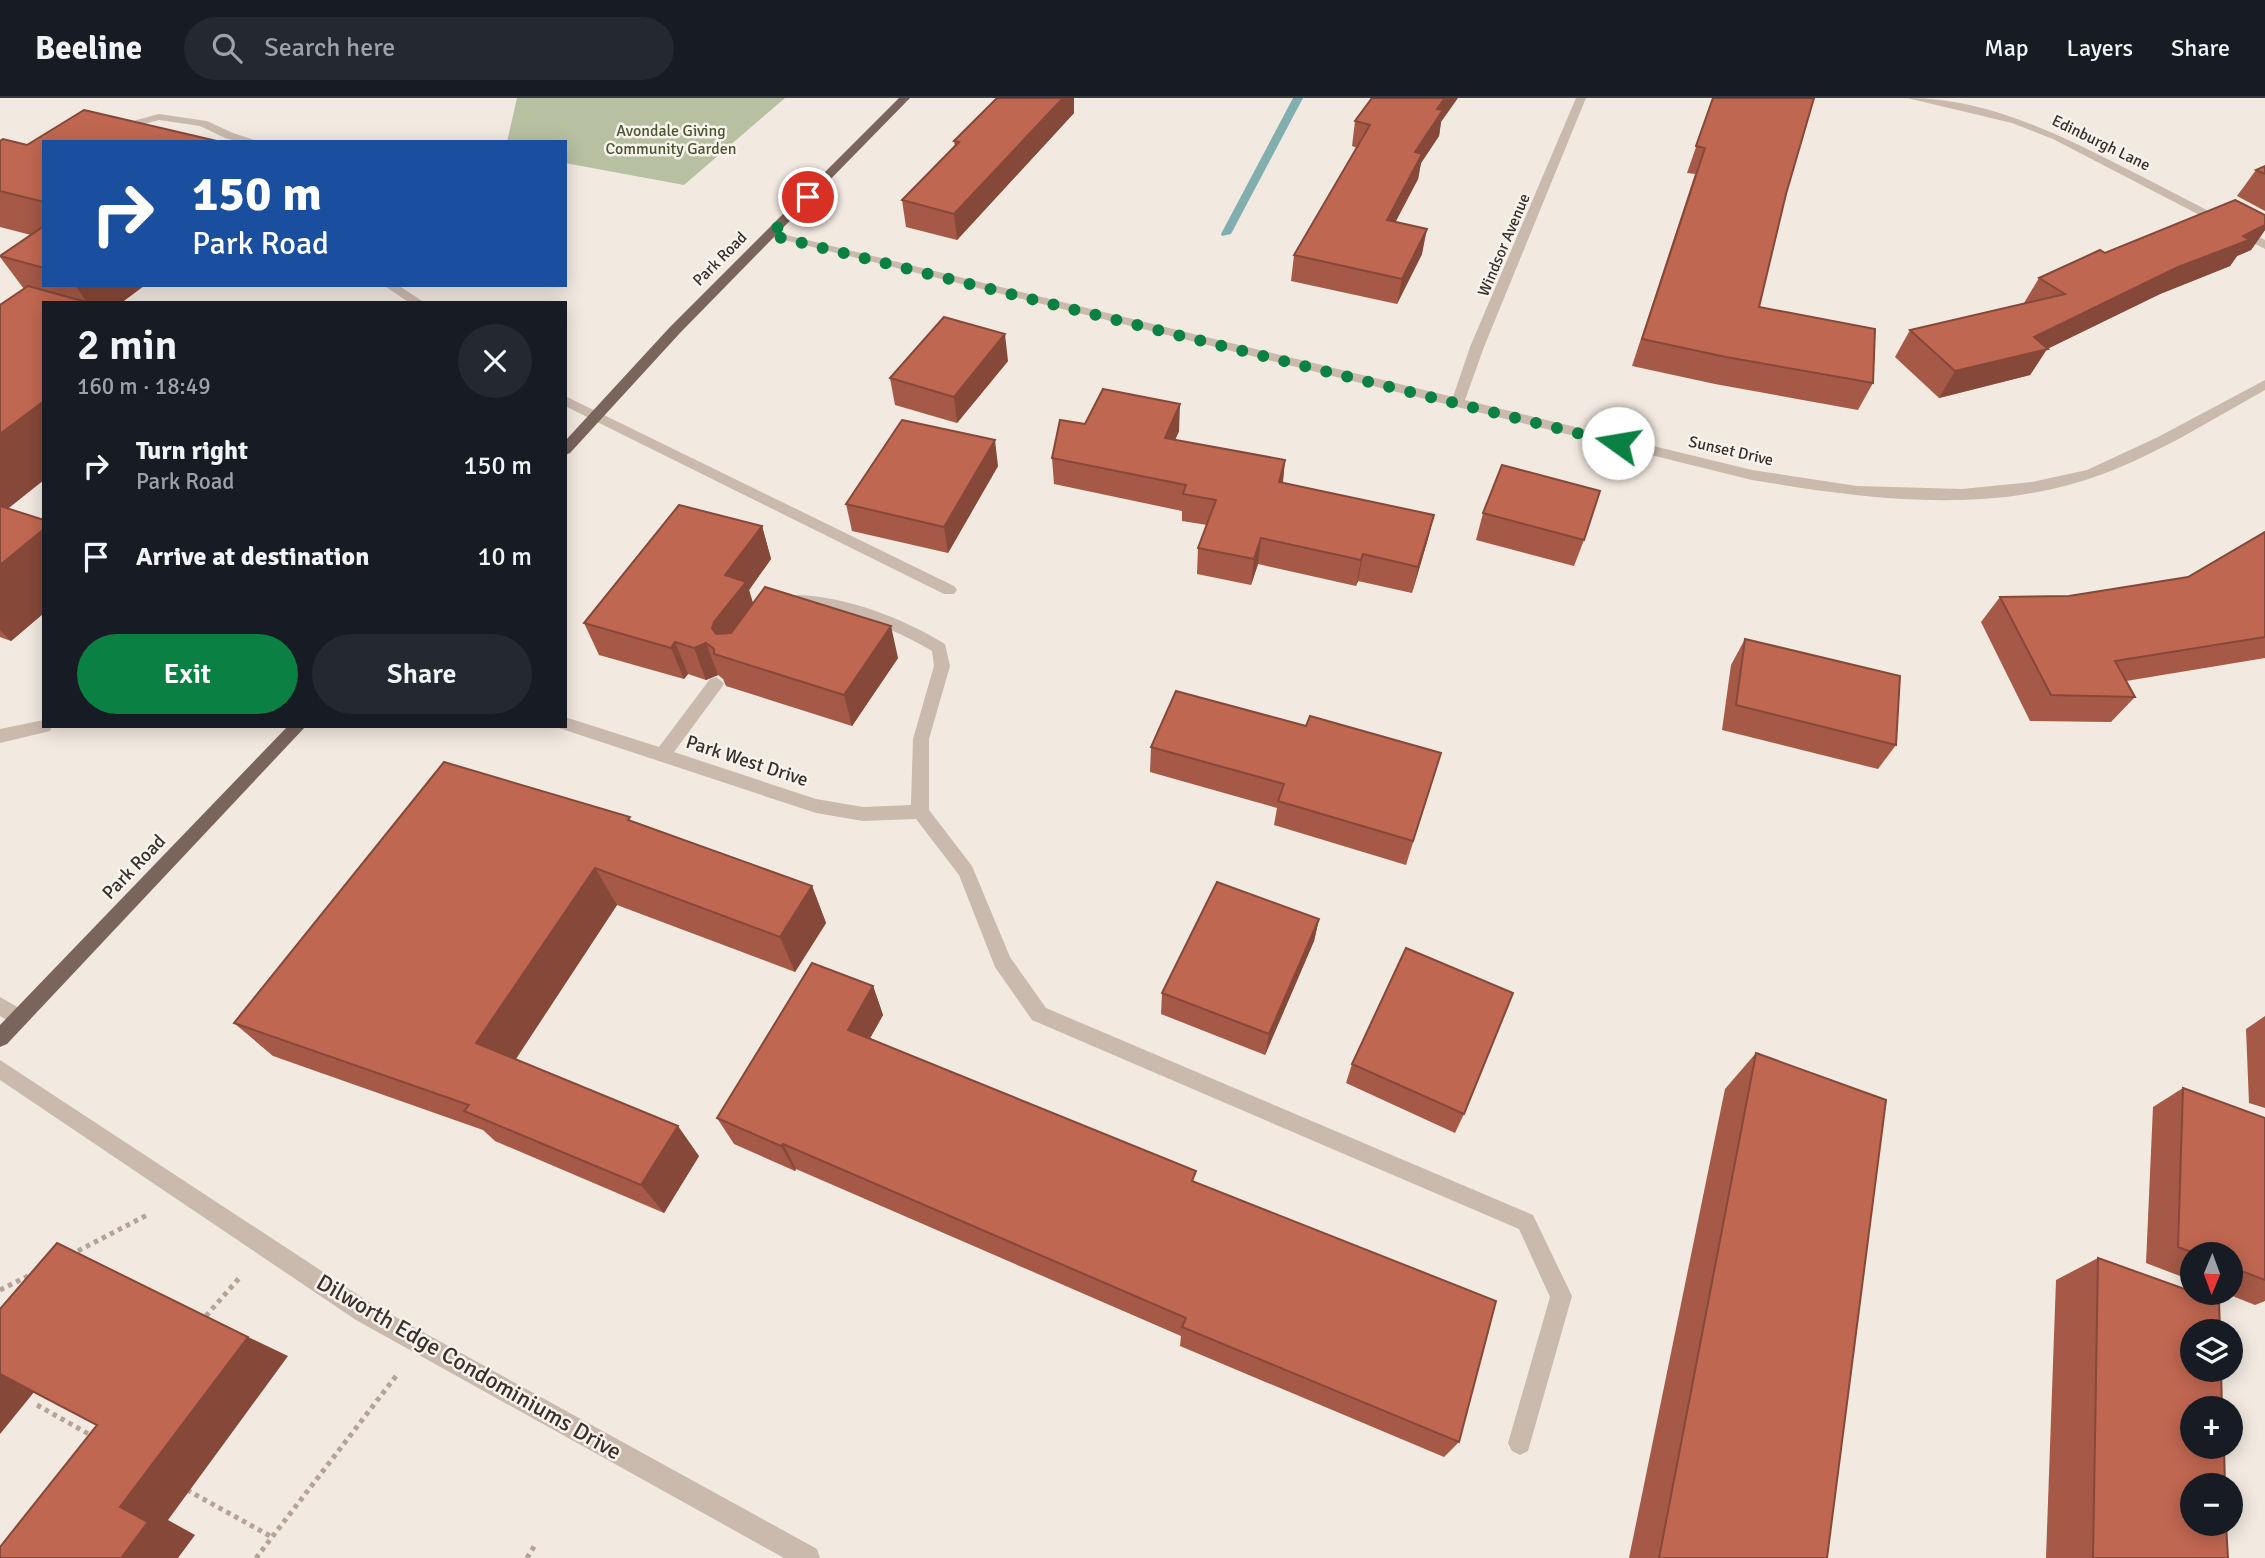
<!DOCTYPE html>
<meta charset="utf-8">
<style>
body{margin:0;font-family:Signika,sans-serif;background:#242831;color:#f1f3f6;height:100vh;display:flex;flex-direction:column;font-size:26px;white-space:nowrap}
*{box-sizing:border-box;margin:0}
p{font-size:23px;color:#9ea1a6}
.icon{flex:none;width:38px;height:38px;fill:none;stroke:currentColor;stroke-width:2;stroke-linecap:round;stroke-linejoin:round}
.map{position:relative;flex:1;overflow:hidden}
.side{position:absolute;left:42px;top:203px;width:525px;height:427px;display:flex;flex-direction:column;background:#171b24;border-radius:0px;box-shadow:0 4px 18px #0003}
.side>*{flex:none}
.top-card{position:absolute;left:42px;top:42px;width:525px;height:147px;border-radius:0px;box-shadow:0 4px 18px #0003;background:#1a4fa0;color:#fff;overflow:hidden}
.needle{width:46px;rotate:181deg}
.controls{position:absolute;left:2180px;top:1144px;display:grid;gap:14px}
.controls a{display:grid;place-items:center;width:63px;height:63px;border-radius:50%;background:#171b24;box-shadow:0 4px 18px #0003;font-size:35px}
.pin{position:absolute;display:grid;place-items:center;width:60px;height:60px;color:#fff;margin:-30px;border:4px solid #fff;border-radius:50%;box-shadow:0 2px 7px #0007}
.me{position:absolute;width:77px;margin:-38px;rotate:283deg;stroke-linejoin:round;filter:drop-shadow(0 0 5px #0008)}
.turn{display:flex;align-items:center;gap:24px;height:147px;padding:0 35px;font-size:32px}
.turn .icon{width:91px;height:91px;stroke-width:2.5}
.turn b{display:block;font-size:49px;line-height:60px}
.round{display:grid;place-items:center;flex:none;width:74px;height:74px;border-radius:37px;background:#242831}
.overview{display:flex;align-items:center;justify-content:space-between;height:119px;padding:0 35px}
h1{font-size:42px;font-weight:600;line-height:52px}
.button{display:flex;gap:14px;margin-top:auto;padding:14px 35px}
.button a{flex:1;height:80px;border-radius:42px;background:#0b8043;color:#fff;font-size:28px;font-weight:600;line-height:80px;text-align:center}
.button a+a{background:#242831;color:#f1f3f6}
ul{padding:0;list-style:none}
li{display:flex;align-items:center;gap:21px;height:91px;padding:0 35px}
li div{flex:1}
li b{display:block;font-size:26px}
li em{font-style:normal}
header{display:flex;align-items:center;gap:42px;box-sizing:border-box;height:98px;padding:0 35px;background:#171b24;border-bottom:2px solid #363941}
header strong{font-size:33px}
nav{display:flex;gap:38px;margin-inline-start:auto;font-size:24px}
.search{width:490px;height:63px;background:#242831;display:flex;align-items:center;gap:18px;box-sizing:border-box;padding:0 24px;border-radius:38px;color:#9ea1a6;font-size:26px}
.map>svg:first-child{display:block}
</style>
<header>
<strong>Beeline</strong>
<div class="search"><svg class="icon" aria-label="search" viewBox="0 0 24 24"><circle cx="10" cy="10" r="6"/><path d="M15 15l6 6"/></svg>Search here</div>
<nav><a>Map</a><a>Layers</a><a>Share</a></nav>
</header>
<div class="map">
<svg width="2265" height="1460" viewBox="0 0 2265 1460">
<rect width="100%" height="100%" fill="#f2e9e0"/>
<path fill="#b7c1a1" d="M517,0H785L684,87L565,65V44H507Z"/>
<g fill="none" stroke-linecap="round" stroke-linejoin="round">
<path fill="#81aeae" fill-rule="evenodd" d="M1293,0H1303L1231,136L1222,138L1221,136Z"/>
<g stroke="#b6a397" stroke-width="5" stroke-dasharray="4.5 4.5" stroke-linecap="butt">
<path d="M70,1157L149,1116"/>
<path d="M0,1192L34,1175"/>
<path d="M206,1218L241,1178"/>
<path d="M37,1307L94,1339"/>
<path d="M187,1392L272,1439"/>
<path d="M256,1460L396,1278"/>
<path d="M527,1460L535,1447"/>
</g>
<g fill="#cab9ad" fill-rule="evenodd">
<path d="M1576,0H1586L1484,249L1465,302L1752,372L1857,388L1962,391L2032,384L2087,372L2158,339L2265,282V292C2211,322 2158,356 2100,377C1989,418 1865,401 1752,382L764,137L770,133L1453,299L1470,249Z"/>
<path d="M1907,0C1990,0 2065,39 2137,76C2180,98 2222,120 2265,142V151L2053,41L2012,25Z"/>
<path d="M159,16L207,23L233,35L261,44H240L225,40L200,28L159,22L111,35L97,44H84L103,31Z"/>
<path d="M383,187H398L425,205H410Z"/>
<path d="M565,298L954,488L957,492L954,496H944L565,308Z"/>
<path d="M798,497C847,499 903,520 945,546L950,568L929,641V712L972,768L1010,859L1046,910L1533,1117L1572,1198L1528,1353L1520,1357L1512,1353L1508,1345L1550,1199L1519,1131L1032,922L995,869L959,777L916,721L863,723L816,715L559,630L565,628V619L659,649L710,581L716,579L724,585L722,589L674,654L816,701L863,709L911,707L913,641L934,568L932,553C894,530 827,502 783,512L775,506L778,502Z"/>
<path d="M44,622V628H52L50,633L0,645V631Z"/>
<path d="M0,899L26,914L29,920L26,926L19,929L0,918Z"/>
<path d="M0,962L372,1206L817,1451L820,1460H784L356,1222L0,982Z"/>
</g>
<g fill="#7a655d" fill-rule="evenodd">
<path d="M899,0H910L680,235L570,355L565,357V343L670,229Z"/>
<path d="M288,628H306L7,946L0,949V927Z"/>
</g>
</g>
<g fill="#a55946">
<path d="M997,0H1074V15L957,142L906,129L902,102L955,49L954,43Z"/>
<path d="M1713,0L1786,96L1759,209L1873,285L1858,312L1715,286L1632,268L1695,76L1687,75Z"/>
<path d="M1355,23L1441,24L1439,38L1421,65L1418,81L1395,124L1422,156L1397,206L1291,183L1294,157L1357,50L1352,48Z"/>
<path d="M0,43L27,47L44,44V187H145L121,205H44L7,411L44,422V515L11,543L0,539V207L24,191L0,159V158L31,137L0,129Z"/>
<path d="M2265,68V113L2237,98L2256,72Z"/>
<path d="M2265,117V132L2251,152L2237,158L2230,168L2160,196L2047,251L2030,277L1939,300L1895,259L1910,232L2024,205L2039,180L2105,155Z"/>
<path d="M1008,263L957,325L895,307L890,280Z"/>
<path d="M1085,326L1179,333L1175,342L1285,362L1283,385L1434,417L1427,444L1412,495L1358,483L1356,488L1258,466L1251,487L1197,476L1198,450L1207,427L1182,423V413L1054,386L1052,360Z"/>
<path d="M998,368L948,455L852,433L846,406Z"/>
<path d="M1483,415L1584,442L1574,468L1476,442Z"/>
<path d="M762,428L771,461L749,492L753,505L898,560L852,628L726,588L723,581L718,577L706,582L688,576L684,581L599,557L584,525Z"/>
<path d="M2265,434V560L2126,583L2135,599L2111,624L2030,623L1981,524L2000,499L2069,498L2188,479Z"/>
<path d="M1745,541L1896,647L1878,671L1722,632L1731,567Z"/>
<path d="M1306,628L1441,655L1406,767L1274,727L1277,710L1150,674L1151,649Z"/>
<path d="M633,723L812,788L826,825L795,874L617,807L516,961L699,1058L664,1115L495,1043L483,1032L273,958L234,925Z"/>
<path d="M1319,821L1314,843L1265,957L1161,916L1162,895Z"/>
<path d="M873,888L883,917L870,940L1195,1084L1459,1344L1444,1359L1180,1248L1181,1238L796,1071L795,1073L734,1046L717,1020Z"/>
<path d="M2265,918V1010L2249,1005L2246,931Z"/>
<path d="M1756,955L1827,1460H1629L1725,991Z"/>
<path d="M1352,966L1464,1016L1455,1035L1346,985Z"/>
<path d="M2183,990L2265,1020V1203L2255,1207L2225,1195H2231V1157H2193V1183L2146,1165L2153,1009Z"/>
<path d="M2098,1160L2228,1460H2046L2056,1182Z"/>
</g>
<g fill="#864839">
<path d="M1063,0H1074V15L957,142L954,116Z"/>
<path d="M1445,0H1458L1441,24L1439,38L1421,65L1418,81L1383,148L1387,122L1415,54L1437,11Z"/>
<path d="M2265,127V132L2251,152L2237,158L2230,168L2160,196L2047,251L2030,277L1939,300L1955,273L2034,239Z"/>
<path d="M1427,131L1422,156L1397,206L1402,181Z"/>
<path d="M75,187H145L121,205H87Z"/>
<path d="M1005,236L1008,263L957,325L954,299Z"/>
<path d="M44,303V382L0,417V336Z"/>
<path d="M1180,306L1179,333L1164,367L1165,340Z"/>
<path d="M995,342L998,368L948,455L944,429Z"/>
<path d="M1285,362L1282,389L1279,384Z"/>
<path d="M1434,417L1427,444L1412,495L1418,469Z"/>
<path d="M762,428L771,461L749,492L756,516L724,560L712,530L725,477Z"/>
<path d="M44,431V515L11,543L0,532V467Z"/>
<path d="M1261,440L1258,466L1251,487L1254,461Z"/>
<path d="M1363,456L1358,483L1356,488L1361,462Z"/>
<path d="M891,528L898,560L852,628L844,597Z"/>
<path d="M675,544L688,576L684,581L671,550Z"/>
<path d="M706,545L718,577L706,582L694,550Z"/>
<path d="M595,770L617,807L505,977L476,945Z"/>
<path d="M812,788L826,825L795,874L780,839Z"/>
<path d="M1319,821L1314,843L1265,957L1269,936Z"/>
<path d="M873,888L883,917L859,960L848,932Z"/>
<path d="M678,1028L699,1058L664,1115L641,1087Z"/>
<path d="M783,1046L796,1071L795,1073L781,1048Z"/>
<path d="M248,1239L288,1258L168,1422L195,1437L178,1460H121L120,1409Z"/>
<path d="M0,1274L39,1288L0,1336Z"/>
</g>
<g fill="#c06751" stroke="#864839" stroke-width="2">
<path d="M997,0H1063L954,116L902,102L959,44L954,43Z"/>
<path d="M1372,0H1445L1437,11L1443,12L1415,54L1422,56L1387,122L1427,131L1402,181L1294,157L1370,27L1355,23Z"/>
<path d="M1713,0H1814L1786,96L1759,209L1875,231L1873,285L1726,259L1642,241L1705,50L1696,48Z"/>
<path d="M84,12L221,44H44V104L0,93V43L3,41L27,47Z"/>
<path d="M2265,68V76L2256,72Z"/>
<path d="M2235,102L2265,117V127L2243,138L2249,142L2178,169L2034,239L2048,251L1955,273L1910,232L2065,196L2039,180L2100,152L2105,155Z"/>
<path d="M44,128V170L0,158Z"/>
<path d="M28,188L90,205H44V303L0,336V207Z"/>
<path d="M944,219L1005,236L954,299L890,280Z"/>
<path d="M1103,291L1180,306L1165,340L1285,362L1279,384L1434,417L1418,469L1363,456L1361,462L1261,440L1254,461L1198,450L1216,402L1183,396L1186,387L1052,360L1060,322L1085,326Z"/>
<path d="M902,322L995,342L944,429L846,406Z"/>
<path d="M1502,367L1600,393L1584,442L1483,415Z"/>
<path d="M679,407L762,428L725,477L746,484L714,524L712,530L716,536L731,535L765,489L891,528L844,597L714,556V551L706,545L694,550L675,544L671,550L584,525Z"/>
<path d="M0,408L44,422V431L0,467Z"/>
<path d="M2265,434V539L2115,563L2135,599L2051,597L2000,499L2069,498L2188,479Z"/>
<path d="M1745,541L1900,578L1896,647L1736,607Z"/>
<path d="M1176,593L1306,628L1310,618L1441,655L1413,743L1278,703L1284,686L1151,649Z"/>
<path d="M444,664L630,719L628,722L812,788L780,839L595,770L476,945L678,1028L641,1087L464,1013L469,1007L234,925Z"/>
<path d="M1217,784L1319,821L1269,936L1162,895Z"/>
<path d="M1406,850L1513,895L1464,1016L1352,966Z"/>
<path d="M812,865L873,888L848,932L1196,1073L1192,1083L1496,1203L1459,1344L1182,1229L1186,1220L783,1046L781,1048L717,1020Z"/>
<path d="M1756,955L1886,1002L1827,1460H1659Z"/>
<path d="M2183,990L2265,1020V1182L2231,1169V1157H2199L2178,1149Z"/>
<path d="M57,1145L248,1239L120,1409L148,1424L121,1460H0V1449L97,1327L0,1276V1211Z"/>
<path d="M2098,1160L2193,1194V1195H2196L2219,1203L2220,1234H2193V1272H2221L2222,1311H2193V1349H2224L2225,1388H2193V1426H2226L2228,1460H2093Z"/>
</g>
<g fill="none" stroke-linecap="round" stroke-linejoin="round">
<path stroke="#0b8043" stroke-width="12" stroke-dasharray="0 21.6" d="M808,99L770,137L1618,345"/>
</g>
<g text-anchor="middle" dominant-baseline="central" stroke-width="5" stroke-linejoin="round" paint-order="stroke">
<g font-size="16" fill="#495630" stroke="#faf3ed">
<text x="671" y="33">Avondale Giving<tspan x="671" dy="18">Community Garden</tspan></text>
</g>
<g font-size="16" fill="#392f2b" stroke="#faf3ed">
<text transform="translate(2101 45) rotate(26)">Edinburgh Lane</text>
<text transform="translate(1504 147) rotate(-67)">Windsor Avenue</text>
<text transform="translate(720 161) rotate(-45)">Park Road</text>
<text transform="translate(1731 353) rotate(13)">Sunset Drive</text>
</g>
<g font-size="19" fill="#392f2b" stroke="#faf3ed">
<text transform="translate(747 663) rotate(18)">Park West Drive</text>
<text transform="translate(134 769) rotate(-46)">Park Road</text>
</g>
<g font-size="23" fill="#392f2b" stroke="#faf3ed">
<text transform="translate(469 1269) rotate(30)">Dilworth Edge Condominiums Drive</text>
</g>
</g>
</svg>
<div class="controls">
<a><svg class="needle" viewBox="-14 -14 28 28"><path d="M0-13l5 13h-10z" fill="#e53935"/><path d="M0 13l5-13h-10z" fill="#9ea1a6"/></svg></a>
<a><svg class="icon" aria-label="layers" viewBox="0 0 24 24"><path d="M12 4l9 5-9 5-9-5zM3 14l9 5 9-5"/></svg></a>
<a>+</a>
<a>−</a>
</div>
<div class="pin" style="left:808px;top:99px;background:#d93025"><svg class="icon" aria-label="arrive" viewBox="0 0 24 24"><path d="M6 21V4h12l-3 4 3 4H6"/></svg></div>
<svg class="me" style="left:1618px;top:345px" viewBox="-20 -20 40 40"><circle r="19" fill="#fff"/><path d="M0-13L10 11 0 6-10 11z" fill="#0b8043"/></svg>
<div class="top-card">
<div class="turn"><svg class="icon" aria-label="right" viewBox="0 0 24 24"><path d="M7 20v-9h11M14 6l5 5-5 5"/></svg><div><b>150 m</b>Park Road</div></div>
</div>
<section class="side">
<div class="overview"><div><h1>2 min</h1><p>160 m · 18:49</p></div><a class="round"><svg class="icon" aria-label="close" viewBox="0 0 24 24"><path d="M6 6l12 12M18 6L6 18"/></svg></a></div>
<ul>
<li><svg class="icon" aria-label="right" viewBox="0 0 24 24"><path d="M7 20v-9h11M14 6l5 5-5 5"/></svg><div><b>Turn right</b><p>Park Road</p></div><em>150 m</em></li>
<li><svg class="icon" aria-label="arrive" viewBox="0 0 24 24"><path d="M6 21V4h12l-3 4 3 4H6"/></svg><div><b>Arrive at destination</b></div><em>10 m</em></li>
</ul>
<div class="button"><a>Exit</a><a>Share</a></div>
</section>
</div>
